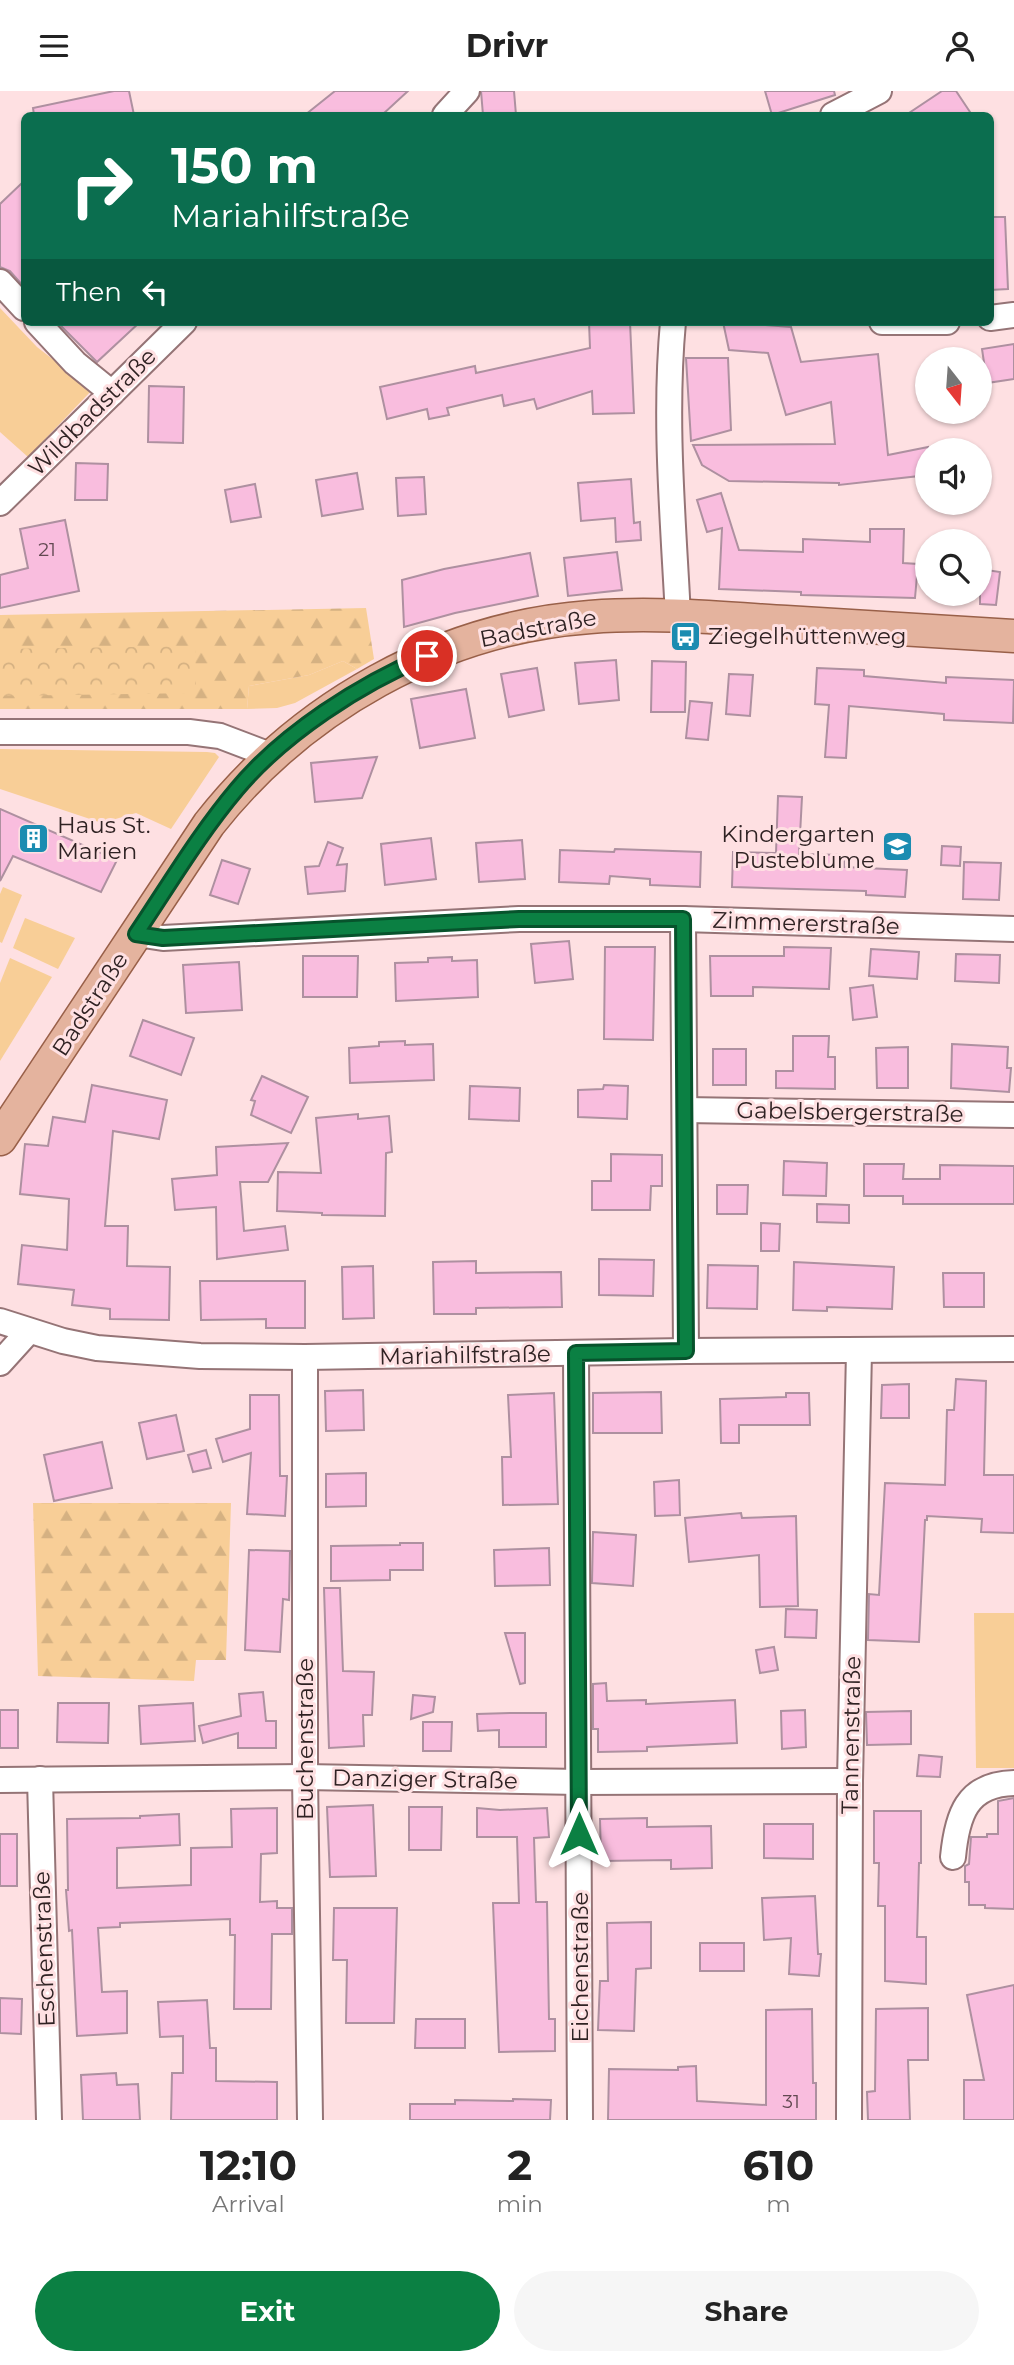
<!DOCTYPE html>
<meta charset="utf-8">
<style>
body{margin:0;font-family:Montserrat,sans-serif;background:#f6f6f6;color:#222;height:100vh;display:flex;flex-direction:column;font-size:26px;white-space:nowrap}
*{box-sizing:border-box;margin:0}
p{font-size:23px;color:#767676}
.icon{flex:none;width:38px;height:38px;fill:none;stroke:currentColor;stroke-width:2;stroke-linecap:round;stroke-linejoin:round}
.map{position:relative;height:2029px;overflow:hidden}
.drawer{display:flex;flex-direction:column;background:#fff;flex:1}
.drawer>*{flex:none}
.hud{position:absolute;left:21px;top:21px;width:973px;height:214px;border-radius:10px;box-shadow:0 2px 5px #0004;background:#0b6e4f;color:#fff;overflow:hidden}
.needle{width:46px;rotate:163deg}
.fabs{position:absolute;left:915px;top:256px;display:grid;gap:14px}
.fabs a{display:grid;place-items:center;width:77px;height:77px;border-radius:50%;background:#fff;box-shadow:0 2px 5px #0004;font-size:35px}
.pin{position:absolute;display:grid;place-items:center;width:60px;height:60px;color:#fff;margin:-30px;border:4px solid #fff;border-radius:50%;box-shadow:0 2px 7px #0007}
.me{position:absolute;width:77px;margin:-38px;rotate:0deg;stroke-linejoin:round;filter:drop-shadow(0 0 5px #0008)}
.turn{display:flex;align-items:center;gap:24px;height:147px;padding:0 35px;font-size:32px}
.turn .icon{width:91px;height:91px;stroke-width:2.5}
.turn b{display:block;font-size:49px;line-height:60px}
.then{display:flex;align-items:center;height:66px;padding:0 35px;background:#0003;gap:14px;font-size:26px}
.eta{display:flex;justify-content:space-evenly;align-items:center;height:119px;text-align:center}
.eta b{font-size:42px;font-weight:700;line-height:49px}
.button{display:flex;gap:14px;margin-top:auto;padding:14px 35px}
.button a{flex:1;height:80px;border-radius:42px;background:#0b8043;color:#fff;font-size:28px;font-weight:700;line-height:80px;text-align:center}
.button a+a{background:#f6f6f6;color:#222}
header{display:flex;justify-content:space-between;align-items:center;height:91px;padding:0 35px;background:#fff;font-size:32px;font-weight:700}
.map>svg:first-child{display:block}
</style>
<header><svg class="icon" aria-label="menu" viewBox="0 0 24 24"><path d="M4 6h16M4 12h16M4 18h16"/></svg>Drivr<svg class="icon" aria-label="person" viewBox="0 0 24 24"><circle cx="12" cy="8" r="4"/><path d="M4 21q1-7 8-7t8 7"/></svg></header>
<div class="map">
<svg width="1014" height="2029" viewBox="0 0 1014 2029">
<defs>
<pattern id="forest-firs" width="22" height="20" patternUnits="userSpaceOnUse" patternTransform="scale(1.75)"><rect width="22" height="20" fill="#f8ce97"/><path d="M5 1l3.5 6h-7zM16 11l3.5 6h-7z" fill="#d5b182"/></pattern>
<pattern id="park-crowns" width="20" height="18" patternUnits="userSpaceOnUse" patternTransform="scale(1.75)"><rect width="20" height="18" fill="#f8ce97"/><path d="M2 6a3 3 0 1 1 6 0M12 15a3 3 0 1 1 6 0" fill="none" stroke="#d5b182"/></pattern>
</defs>
<rect width="100%" height="100%" fill="#fee0e2"/>
<g fill="#f8ce97">
<path d="M0,217L37,256L92,299L28,366L0,341Z"/>
<path d="M343,570L357,578L295,612L277,617L247,618L249,595L309,584Z"/>
<path d="M0,658L207,661L215,662L219,666L171,738L136,722L102,732L0,698Z"/>
<path d="M3,796L22,804L2,852L0,851V803Z"/>
<path d="M25,827L75,847L58,878L13,857Z"/>
<path d="M10,867L52,886L0,970V892Z"/>
<path d="M974,1522H1014V1677H976Z"/>
</g>
<g fill="url(#forest-firs)">
<path d="M366,517L374,568L357,578L343,570L309,584L249,595L247,618H0V524Z"/>
<path d="M33,1412H231L226,1569H196L194,1590L38,1585Z"/>
</g>
<path fill="url(#park-crowns)" d="M195,555L196,602L0,605V558Z"/>
<g fill="#f9bdde" stroke="#ae90a0" stroke-width="2">
<path d="M114,0H129L134,24H34L33,17Z"/>
<path d="M335,0H408L382,24H305Z"/>
<path d="M481,0H514L516,24H483Z"/>
<path d="M765,0H834L835,4L772,24Z"/>
<path d="M942,0H956L972,24H906Z"/>
<path d="M24,90V196L10,180L0,176V113Z"/>
<path d="M990,126H1005L1008,198L990,199Z"/>
<path d="M57,231H140L97,271Z"/>
<path d="M589,231H630L634,322L593,323L592,300L537,318L534,308L504,315L502,304L447,317L449,324L429,328L427,318L387,328L380,296L475,275L476,282L590,257Z"/>
<path d="M723,231L791,236L801,271L878,263L888,364L928,356V384L839,394V392L729,390L702,374L693,354L835,353L831,311L786,324L768,262L729,259Z"/>
<path d="M1014,253V288L987,292L982,258Z"/>
<path d="M686,267H728L731,339L691,350Z"/>
<path d="M149,295L184,296L183,352L148,351Z"/>
<path d="M76,372L108,373L107,409H75Z"/>
<path d="M357,382L363,418L322,425L316,389Z"/>
<path d="M424,386L426,423L398,425L396,387Z"/>
<path d="M631,388L634,432L640,431L641,449L616,451L615,427L581,430L578,392Z"/>
<path d="M255,393L261,426L231,431L225,399Z"/>
<path d="M721,402L739,459L803,461V448L870,451V438H904L903,472L918,473L915,507L801,504V501L719,498L722,437L707,441L697,409Z"/>
<path d="M65,429L79,500L0,517V484L28,477L20,438Z"/>
<path d="M617,461L622,499L568,505L564,467Z"/>
<path d="M530,462L538,505L455,522L404,536L402,489L444,478Z"/>
<path d="M980,478L1000,481L996,514L980,513Z"/>
<path d="M616,569L619,609L579,613L575,572Z"/>
<path d="M652,570L686,571L685,621H651Z"/>
<path d="M537,577L544,619L509,626L501,583Z"/>
<path d="M817,577L864,579V585L946,592V586L1014,589L1013,632L944,629V623L849,615L846,667L825,666L829,614L815,613Z"/>
<path d="M729,583L753,584L750,625L726,623Z"/>
<path d="M466,598L475,647L420,657L411,608Z"/>
<path d="M690,610L712,612L708,649L686,647Z"/>
<path d="M377,666L362,707L315,711L311,672Z"/>
<path d="M778,705L802,706L799,763L844,764V776L907,779L905,806L866,804V800L732,796L733,761L776,762Z"/>
<path d="M0,718L117,769L101,801L13,765L0,790Z"/>
<path d="M431,747L436,788L385,794L381,753Z"/>
<path d="M522,749L525,788L479,791L476,752Z"/>
<path d="M328,751L343,757L337,774L347,773L345,800L308,803L305,776L319,775Z"/>
<path d="M942,755L961,756L960,775L941,774Z"/>
<path d="M615,758L701,761L700,796L650,794V788L610,785L609,793L559,791L560,759L614,761Z"/>
<path d="M222,769L250,778L238,813L210,804Z"/>
<path d="M964,771L1001,772L999,809L963,808Z"/>
<path d="M569,850L573,888L535,892L531,853Z"/>
<path d="M605,856H655L653,949L604,948Z"/>
<path d="M784,856L831,857L829,898L753,896V905H711L710,865H784Z"/>
<path d="M871,858L919,861L917,888L869,885Z"/>
<path d="M956,863L1000,864L999,892L955,890Z"/>
<path d="M303,865H358L357,906H303Z"/>
<path d="M452,866V870L477,869L478,906L396,910L395,872L428,871V867Z"/>
<path d="M239,871L242,919L186,922L183,874Z"/>
<path d="M873,894L877,926L853,929L850,897Z"/>
<path d="M143,929L194,947L181,984L130,965Z"/>
<path d="M793,945H829L828,966H835V998L776,997V980H793Z"/>
<path d="M405,950V954L433,953L434,989L350,992L349,957L379,955V951Z"/>
<path d="M952,953L1008,956L1007,977H1011L1009,1001L951,997Z"/>
<path d="M908,956V997H877L876,957Z"/>
<rect x="713" y="958" width="33" height="36"/>
<path d="M262,985L308,1006L291,1042L251,1024L255,1010L251,1009Z"/>
<path d="M92,994L167,1009L159,1048L113,1040L105,1135H128L127,1175L170,1176L169,1229L110,1228V1218L72,1214L74,1199L18,1193L22,1154L67,1159L69,1108L20,1103L25,1053L48,1055L53,1026L85,1031Z"/>
<path d="M604,994L628,995L627,1028L578,1026V999L603,998Z"/>
<path d="M470,995L520,997L519,1030L469,1028Z"/>
<path d="M358,1023V1028L389,1025L392,1061L386,1062L385,1125L322,1124V1122L277,1120L278,1081L321,1082L316,1027Z"/>
<path d="M288,1052L268,1091H240L244,1140L285,1135L288,1159L217,1168L216,1116L175,1119L172,1088L217,1084L216,1056Z"/>
<path d="M611,1063L662,1064V1095H651L650,1119H592V1090H611Z"/>
<path d="M784,1070L827,1072L826,1105L783,1104Z"/>
<path d="M864,1073H904L903,1088H940V1074L1014,1075V1113H903V1105H864Z"/>
<path d="M717,1094H748L747,1123H717Z"/>
<path d="M817,1113L849,1114V1132L817,1131Z"/>
<path d="M761,1132L780,1133L779,1160H761Z"/>
<path d="M599,1168L654,1169L653,1205L599,1204Z"/>
<path d="M476,1170V1182L561,1181L562,1216L476,1217V1223H434L433,1171Z"/>
<path d="M794,1171L894,1176L892,1218L827,1216V1220L793,1219Z"/>
<path d="M708,1174L758,1175L757,1218L707,1217Z"/>
<path d="M373,1175L374,1227L343,1228L342,1176Z"/>
<path d="M943,1182H984V1216H944Z"/>
<path d="M200,1190H305V1237H266V1228L201,1229Z"/>
<path d="M956,1288L986,1290L984,1384H1014V1442L981,1441L982,1428L927,1425V1429H925L919,1551L868,1549L869,1503L879,1504L885,1392L945,1394L947,1319H954Z"/>
<path d="M909,1293V1327H881L882,1294Z"/>
<path d="M363,1299L364,1339L326,1340L325,1300Z"/>
<path d="M661,1301L662,1342H593V1302Z"/>
<path d="M554,1302L558,1413L503,1414L502,1366H511L508,1304Z"/>
<path d="M786,1302H809L810,1334H739V1352H721L720,1308L786,1306Z"/>
<path d="M250,1304H279L280,1385H287L285,1425L247,1423L251,1362L223,1371L216,1348L250,1338Z"/>
<path d="M176,1324L184,1360L147,1368L139,1332Z"/>
<path d="M102,1351L112,1397L54,1410L44,1364Z"/>
<path d="M206,1359L211,1377L193,1381L188,1364Z"/>
<path d="M366,1382V1415L326,1416V1383Z"/>
<path d="M679,1389L680,1424L655,1425L654,1391Z"/>
<path d="M741,1422L742,1427L796,1425L798,1515L760,1516L759,1464L689,1471L685,1427Z"/>
<path d="M593,1441L636,1444L633,1495L592,1492Z"/>
<path d="M400,1452H423V1479H390V1489L331,1490V1455L400,1454Z"/>
<path d="M549,1457L550,1494L495,1495L494,1459Z"/>
<path d="M249,1459L290,1460L289,1509L283,1508L280,1561L245,1559Z"/>
<path d="M324,1497H340L343,1580L374,1581L372,1624H363L364,1655L329,1657Z"/>
<path d="M786,1518L817,1519L816,1547L785,1546Z"/>
<path d="M505,1542H525V1592L520,1593Z"/>
<path d="M774,1556L778,1579L760,1582L756,1559Z"/>
<path d="M606,1592L607,1610L646,1609V1613L735,1609L737,1652L647,1656V1660L598,1661V1638H593V1593Z"/>
<path d="M263,1601L266,1630H276V1657H238V1642L203,1652L199,1635L241,1625L239,1603Z"/>
<path d="M413,1604L435,1606L433,1621L411,1628Z"/>
<path d="M58,1612H109L108,1652L57,1651Z"/>
<path d="M193,1612L195,1650L141,1653L139,1615Z"/>
<rect x="0" y="1619" width="18" height="38"/>
<path d="M805,1619L806,1656L782,1658L781,1620Z"/>
<path d="M911,1620V1653L867,1654L866,1621Z"/>
<path d="M511,1622H546V1656H499V1639L478,1640L477,1623Z"/>
<path d="M423,1631H452L451,1660H423Z"/>
<path d="M919,1664L942,1666L940,1686L917,1685Z"/>
<path d="M1014,1707V1818L985,1817V1814H969V1791H965V1775L969,1773L971,1746H987V1743H998V1710Z"/>
<path d="M373,1714L376,1785L330,1786L327,1716Z"/>
<path d="M409,1716H442L441,1759H409Z"/>
<path d="M277,1717V1762L261,1763L260,1811L277,1810V1817H292V1843H272L271,1918H234L235,1844H230V1828L120,1832V1836L98,1837L102,1901L127,1900V1942L77,1945L72,1839L69,1840L66,1799H68L67,1728L140,1727V1725L179,1723L180,1754L117,1757V1797L191,1794V1757L232,1756L231,1718Z"/>
<path d="M477,1717L500,1719L547,1717L549,1746L534,1747L536,1811H547L549,1928H555V1960L499,1961L493,1812H519L517,1746H477Z"/>
<path d="M874,1720H921V1772H919L917,1846H926V1893L885,1890V1815H878L879,1772H874Z"/>
<path d="M647,1727V1736L711,1735L712,1777L671,1778V1769L601,1770L600,1728Z"/>
<path d="M764,1733H813V1768L764,1767Z"/>
<rect x="0" y="1743" width="17" height="52"/>
<path d="M815,1805L818,1863H821L819,1885L789,1883L791,1847L764,1849L762,1807Z"/>
<path d="M334,1817H397L394,1932H346L347,1869H333Z"/>
<path d="M651,1831V1877L636,1878L634,1940L598,1939L600,1890H608L607,1832Z"/>
<rect x="700" y="1852" width="44" height="28"/>
<path d="M1014,1894V2029H964V1989H984L967,1904Z"/>
<path d="M0,1907L22,1908L21,1943L0,1942Z"/>
<path d="M207,1909L210,1957H216V1990L277,1991V2029H171L172,1982H183V1945L160,1946L158,1911Z"/>
<path d="M928,1917V1969H908L910,2029H868L867,2001L875,2000L876,1918Z"/>
<path d="M812,1918L813,1992H816V2029H608L609,1978L678,1979V1976L696,1975L697,2010L766,2014V1919Z"/>
<path d="M416,1928H465V1957H415Z"/>
<path d="M116,1982L117,1994L138,1993L140,2029H83L81,1984Z"/>
<path d="M513,2008L551,2009L550,2029H410V2013H455V2009L513,2010Z"/>
</g>
<g fill="none" stroke-linecap="round" stroke-linejoin="round">
<defs>
<g id="minor">
<path d="M445,24L467,0"/>
<path d="M833,24L879,0"/>
<path d="M0,191L24,217"/>
<path d="M990,227L1014,224"/>
<path d="M37,231L75,272L112,302"/>
<path d="M673,231C664,328 673,427 678,525"/>
<path d="M882,231H947"/>
<path d="M0,412L184,231"/>
<path d="M0,641H189L220,645L270,664"/>
<path d="M683,828L686,1260"/>
<path d="M137,843L163,847L519,828H683L1014,838"/>
<path d="M685,1019L1014,1024"/>
<path d="M0,1230L63,1250L97,1257L200,1265L305,1266L686,1260L1014,1258"/>
<path d="M576,1262L580,2029"/>
<path d="M305,1266V1686L310,2029"/>
<path d="M0,1272L29,1240"/>
<path d="M40,1688L49,2029"/>
<path d="M0,1689L305,1686L579,1691L850,1690"/>
<path d="M953,1766C957,1725 966,1693 1014,1692"/>
<path d="M849,2029L850,1690L859,1260"/>
</g>
<path id="major" d="M0,1048L209,733C301,616 440,537 590,526C655,521 721,527 786,531C862,535 938,540 1014,545"/>
</defs>
<use href="#minor" stroke="#957476" stroke-width="28"/>
<use href="#major" stroke="#996049" stroke-width="35"/>
<use href="#minor" stroke="#fff" stroke-width="24"/>
<use href="#major" stroke="#e4b39e" stroke-width="32"/>
</g>
<g fill="none" stroke-linecap="round" stroke-linejoin="round">
<defs>
<path id="route" d="M427,565C360,593 284,642 237,698C199,743 169,794 136,843L163,847L519,828H683L686,1260L576,1262L579,1743"/>
</defs>
<use href="#route" stroke="#07532c" stroke-width="18"/>
<use href="#route" stroke="#0b8043" stroke-width="12"/>
</g>
<defs>
<symbol id="bus-square" viewBox="-11 -11 22 22"><rect x="-9" y="-9" width="18" height="18" rx="4" fill="#1b8cb1" stroke="#fee0e2"/><path d="M-5-6H5V4H4V6H2V4H-2V6H-4V4H-5ZM-3.5-4V0h7V-4ZM-3.5 1.2v1.5H-2V1.2ZM2 1.2v1.5H3.5V1.2Z" fill="#fff"/></symbol>
<symbol id="building-square" viewBox="-11 -11 22 22"><rect x="-9" y="-9" width="18" height="18" rx="4" fill="#1b8cb1" stroke="#fee0e2"/><path d="M-4-6H4V6H1V3H-1V6H-4ZM-2.5-4.3h1.7v1.8h-1.7ZM.8-4.3h1.7v1.8H.8ZM-2.5-1h1.7V.8h-1.7ZM.8-1h1.7V.8H.8Z" fill="#fff"/></symbol>
<symbol id="school-square" viewBox="-11 -11 22 22"><rect x="-9" y="-9" width="18" height="18" rx="4" fill="#1b8cb1" stroke="#fee0e2"/><path d="M0-5L7-2L0 1L-7-2ZM-4 1L0 2.5L4 1V4Q0 6-4 4Z" fill="#fff"/></symbol>
</defs>
<g fill-rule="evenodd">
<use href="#bus-square" x="668" y="528" width="35" height="35"/>
<use href="#building-square" x="16" y="730" width="35" height="35"/>
<use href="#school-square" x="880" y="738" width="35" height="35"/>
</g>
<g text-anchor="middle" dominant-baseline="central" stroke-width="6" stroke-linejoin="round" paint-order="stroke">
<g font-size="19" fill="#624952">
<text x="47" y="458">21</text>
<text x="791" y="2010">31</text>
</g>
<g font-size="23" fill="#2f2223" stroke="#fee0e2">
<text transform="translate(92 321) rotate(-45)">Wildbadstraße</text>
<text transform="translate(538 537) rotate(-11)">Badstraße</text>
<text transform="translate(806 832) rotate(2)">Zimmererstraße</text>
<text transform="translate(90 913) rotate(-57)">Badstraße</text>
<text transform="translate(850 1021) rotate(1)">Gabelsbergerstraße</text>
<text transform="translate(465 1264) rotate(-1)">Mariahilfstraße</text>
<text transform="translate(851 1644) rotate(-89)">Tannenstraße</text>
<text transform="translate(305 1648) rotate(-90)">Buchenstraße</text>
<text transform="translate(425 1688) rotate(1)">Danziger Straße</text>
<text transform="translate(44 1858) rotate(-92)">Eschenstraße</text>
<text transform="translate(580 1876) rotate(-90)">Eichenstraße</text>
</g>
<g font-size="23" fill="#2f2223" stroke="#fee0e2" text-anchor="start">
<text x="708" y="545">Ziegelhüttenweg</text>
<text x="57" y="734">Haus St.<tspan x="57" dy="26">Marien</tspan></text>
<text x="875" y="743" text-anchor="end">Kindergarten<tspan x="875" dy="26">Pusteblume</tspan></text>
</g>
</g>
</svg>
<div class="fabs">
<a><svg class="needle" viewBox="-14 -14 28 28"><path d="M0-13l5 13h-10z" fill="#e53935"/><path d="M0 13l5-13h-10z" fill="#767676"/></svg></a>
<a><svg class="icon" aria-label="sound" viewBox="0 0 24 24"><path d="M4 9h4l5-4v14l-5-4H4zM17 9q2 3 0 6"/></svg></a>
<a><svg class="icon" aria-label="search" viewBox="0 0 24 24"><circle cx="10" cy="10" r="6"/><path d="M15 15l6 6"/></svg></a>
</div>
<div class="pin" style="left:427px;top:565px;background:#d93025"><svg class="icon" aria-label="arrive" viewBox="0 0 24 24"><path d="M6 21V4h12l-3 4 3 4H6"/></svg></div>
<svg class="me" style="left:579px;top:1743px" viewBox="-20 -20 40 40"><path d="M0-17L14 15 0 8-14 15z" fill="#0b8043" stroke="#fff" stroke-width="4"/></svg>
<div class="hud">
<div class="turn"><svg class="icon" aria-label="right" viewBox="0 0 24 24"><path d="M7 20v-9h11M14 6l5 5-5 5"/></svg><div><b>150 m</b>Mariahilfstraße</div></div>
<div class="then">Then<svg class="icon" aria-label="left" viewBox="0 0 24 24"><path d="M17 20v-9H6M10 6l-5 5 5 5"/></svg></div>
</div>
</div>
<section class="drawer">
<div class="eta">
<div><b>12:10</b><p>Arrival</p></div>
<div><b>2</b><p>min</p></div>
<div><b>610</b><p>m</p></div>
</div>
<div class="button"><a>Exit</a><a>Share</a></div>
</section>
